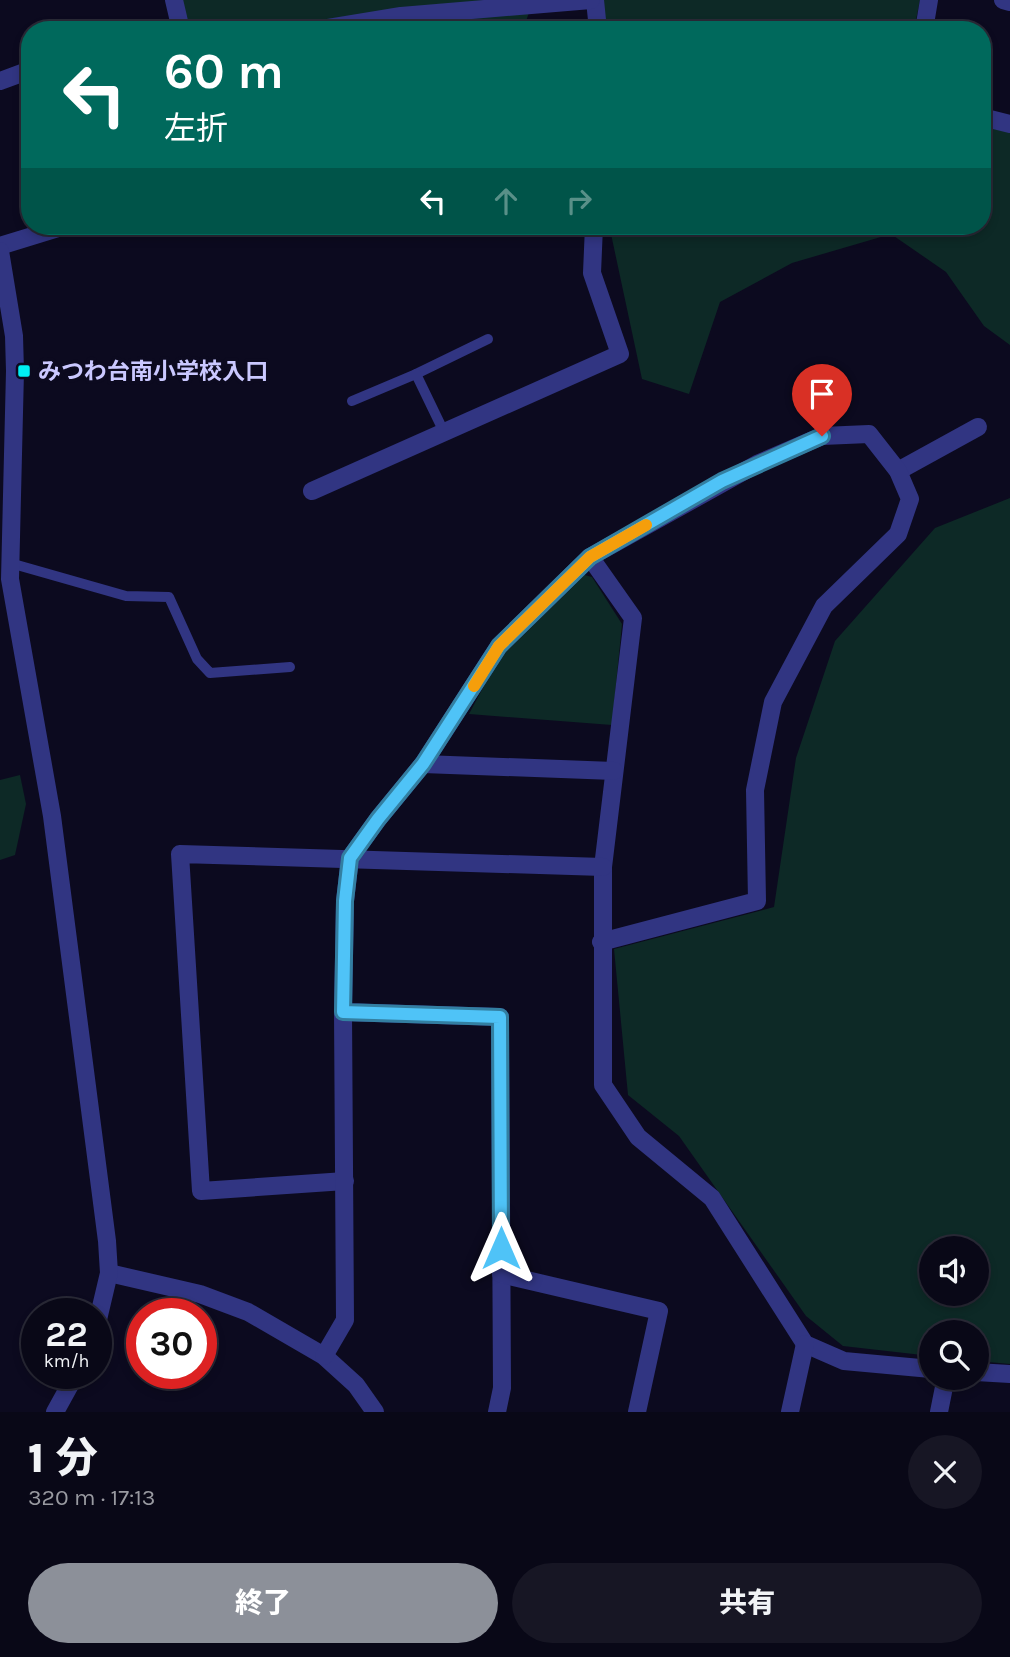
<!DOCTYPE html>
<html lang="ja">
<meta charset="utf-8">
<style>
body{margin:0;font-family:Karla,"Noto Sans JP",sans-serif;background:#171624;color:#f1f3f6;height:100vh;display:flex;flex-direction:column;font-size:26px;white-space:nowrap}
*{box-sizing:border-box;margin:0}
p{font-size:23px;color:#999aa1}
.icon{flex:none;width:38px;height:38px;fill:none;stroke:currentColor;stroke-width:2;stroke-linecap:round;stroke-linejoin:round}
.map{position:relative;height:1412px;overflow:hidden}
.sheet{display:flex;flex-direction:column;background:#090817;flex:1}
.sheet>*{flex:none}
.hud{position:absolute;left:21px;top:21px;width:970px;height:214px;border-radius:28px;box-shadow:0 4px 10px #0003,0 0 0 2px #292936;background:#00695c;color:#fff;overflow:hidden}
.fabs{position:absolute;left:919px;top:1236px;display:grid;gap:14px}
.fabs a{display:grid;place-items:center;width:70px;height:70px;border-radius:50%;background:#090817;box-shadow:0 4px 10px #0003,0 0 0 2px #292936;font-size:35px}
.speed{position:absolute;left:21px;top:1298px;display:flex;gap:14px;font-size:35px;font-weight:700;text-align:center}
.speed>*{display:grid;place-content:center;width:91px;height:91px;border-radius:50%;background:#090817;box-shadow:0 4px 10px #0003,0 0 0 2px #292936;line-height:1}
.speed small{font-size:18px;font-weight:400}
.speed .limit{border:10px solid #d22;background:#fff;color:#111}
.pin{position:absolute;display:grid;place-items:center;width:60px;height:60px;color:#fff;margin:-72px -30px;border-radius:50% 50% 50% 0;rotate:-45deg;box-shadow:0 0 7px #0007}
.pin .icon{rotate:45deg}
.me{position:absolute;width:77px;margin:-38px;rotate:0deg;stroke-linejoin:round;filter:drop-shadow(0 0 5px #0008)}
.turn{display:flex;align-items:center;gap:24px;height:147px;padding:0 28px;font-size:32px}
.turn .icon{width:91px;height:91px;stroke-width:2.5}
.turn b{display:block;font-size:49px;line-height:60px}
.lanes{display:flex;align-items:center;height:66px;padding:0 28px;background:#0003;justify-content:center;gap:35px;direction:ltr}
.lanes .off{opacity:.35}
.round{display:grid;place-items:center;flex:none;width:74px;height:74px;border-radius:37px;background:#171624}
.summary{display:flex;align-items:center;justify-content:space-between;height:119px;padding:0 28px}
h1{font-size:42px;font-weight:800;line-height:52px}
.action{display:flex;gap:14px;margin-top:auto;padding:14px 28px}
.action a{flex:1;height:80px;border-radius:42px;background:#8c9099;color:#fff;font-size:28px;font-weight:800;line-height:80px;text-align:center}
.action a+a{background:#171624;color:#f1f3f6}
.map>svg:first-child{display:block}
</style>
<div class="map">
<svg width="1010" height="1412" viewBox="0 0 1010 1412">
<rect width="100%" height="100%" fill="#0c0a1f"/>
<g fill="#0d2926" fill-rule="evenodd">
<path d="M179,0H537L533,1L523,30H186Z"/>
<path d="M603,0H920L914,30H605Z"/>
<path d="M982,112L1010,126V345L984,326L946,272L891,234L792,263L720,302L689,394L642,379L611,234L612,226H982Z"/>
<path d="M1010,498V1364L977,1361L976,1332H931V1356L843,1346L806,1316L679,1136L628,1095L614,949L774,907L796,758L835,641L935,528ZM931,1248H976V1293H931Z"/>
<path d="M581,574L592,577L622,624L612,725L469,714L505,646Z"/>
<path d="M20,775L26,804L15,855L0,860V780Z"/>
</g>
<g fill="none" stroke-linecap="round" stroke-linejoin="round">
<g stroke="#313582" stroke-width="10">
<path d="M416,374L488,339"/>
<path d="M352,401L416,374L444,432"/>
<path d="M10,563L126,596L169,597L197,659L210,673L290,667"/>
</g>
<g stroke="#313582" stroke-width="18">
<path d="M174,0L181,30"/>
<path d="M595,0L598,30"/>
<path d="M1003,0L1010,2"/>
<path d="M316,30L401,16L591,0"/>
<path d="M924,30L929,0"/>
<path d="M0,81L30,70"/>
<path d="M982,117L1010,124"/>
<path d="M0,246L65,226"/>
<path d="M898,471L978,427"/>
<path d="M312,491L620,354L592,273L594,226"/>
<path d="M423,764L499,646L590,557"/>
<path d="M601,942L757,901L755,790L773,702L824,606L898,534L910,499L898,471L869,434L822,436L757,464L590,557L633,618L603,867V1085L638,1137L712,1198L805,1344L844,1361L931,1369"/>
<path d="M343,1012L500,1017L502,1388L497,1412"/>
<path d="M345,1181L201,1191L180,854L603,867"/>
<path d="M109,1273L200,1294L248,1312L324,1356L356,1385L375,1412"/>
<path d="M501,1274L659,1311L637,1412"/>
<path d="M324,1356L345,1320L343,1012L345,901L350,858L378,819L423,764L614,771"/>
<path d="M976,1372L1010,1374"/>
<path d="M790,1412L805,1344"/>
<path d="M939,1412L946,1377"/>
</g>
<g stroke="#313582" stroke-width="18">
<path d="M0,251L14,336L15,371L10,579L52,816L107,1241L109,1273L96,1328"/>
<path d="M55,1412L76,1374"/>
</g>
</g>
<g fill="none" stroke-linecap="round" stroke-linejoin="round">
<defs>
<path id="route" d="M501,1248L500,1017L343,1012L345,901L350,858L378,819L423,764L499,646L590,557L722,481L822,436"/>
</defs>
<use href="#route" stroke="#337fa1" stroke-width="18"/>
<use href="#route" stroke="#4fc3f7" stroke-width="12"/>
<path stroke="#f59e0b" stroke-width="12" d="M474,686L499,646L590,557L646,525"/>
</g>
<rect fill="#00eff3" stroke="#0c0a1f" stroke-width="2.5" x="17" y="364" width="14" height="14" rx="3.5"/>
<g text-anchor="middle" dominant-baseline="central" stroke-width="7" stroke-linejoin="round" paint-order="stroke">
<g font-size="23" font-weight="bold" fill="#cac8ff" stroke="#0c0a1f" text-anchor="start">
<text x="38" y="371">みつわ台南小学校入口</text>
</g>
</g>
</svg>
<div class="fabs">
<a><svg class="icon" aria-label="sound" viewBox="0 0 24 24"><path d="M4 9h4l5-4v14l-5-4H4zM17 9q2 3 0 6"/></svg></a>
<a><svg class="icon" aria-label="search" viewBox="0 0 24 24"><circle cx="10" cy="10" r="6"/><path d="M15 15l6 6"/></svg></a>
</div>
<div class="speed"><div>22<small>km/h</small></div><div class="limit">30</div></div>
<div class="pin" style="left:822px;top:436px;background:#d93025"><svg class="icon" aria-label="arrive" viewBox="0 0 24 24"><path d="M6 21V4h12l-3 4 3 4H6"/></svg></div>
<svg class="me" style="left:501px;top:1248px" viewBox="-20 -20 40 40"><path d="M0-17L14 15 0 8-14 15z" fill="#4fc3f7" stroke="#fff" stroke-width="4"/></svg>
<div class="hud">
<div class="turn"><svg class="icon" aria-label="left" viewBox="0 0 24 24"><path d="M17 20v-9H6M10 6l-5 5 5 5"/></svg><div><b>60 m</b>左折</div></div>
<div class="lanes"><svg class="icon" aria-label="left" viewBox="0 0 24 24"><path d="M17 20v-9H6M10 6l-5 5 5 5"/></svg><svg class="icon off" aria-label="ahead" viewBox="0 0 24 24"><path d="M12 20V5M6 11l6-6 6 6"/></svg><svg class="icon off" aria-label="right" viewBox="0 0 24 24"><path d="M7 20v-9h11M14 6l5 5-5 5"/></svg></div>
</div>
</div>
<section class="sheet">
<div class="summary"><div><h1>1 分</h1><p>320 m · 17:13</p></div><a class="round"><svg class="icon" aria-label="close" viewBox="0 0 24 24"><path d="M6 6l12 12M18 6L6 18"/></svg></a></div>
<div class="action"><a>終了</a><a>共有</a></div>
</section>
